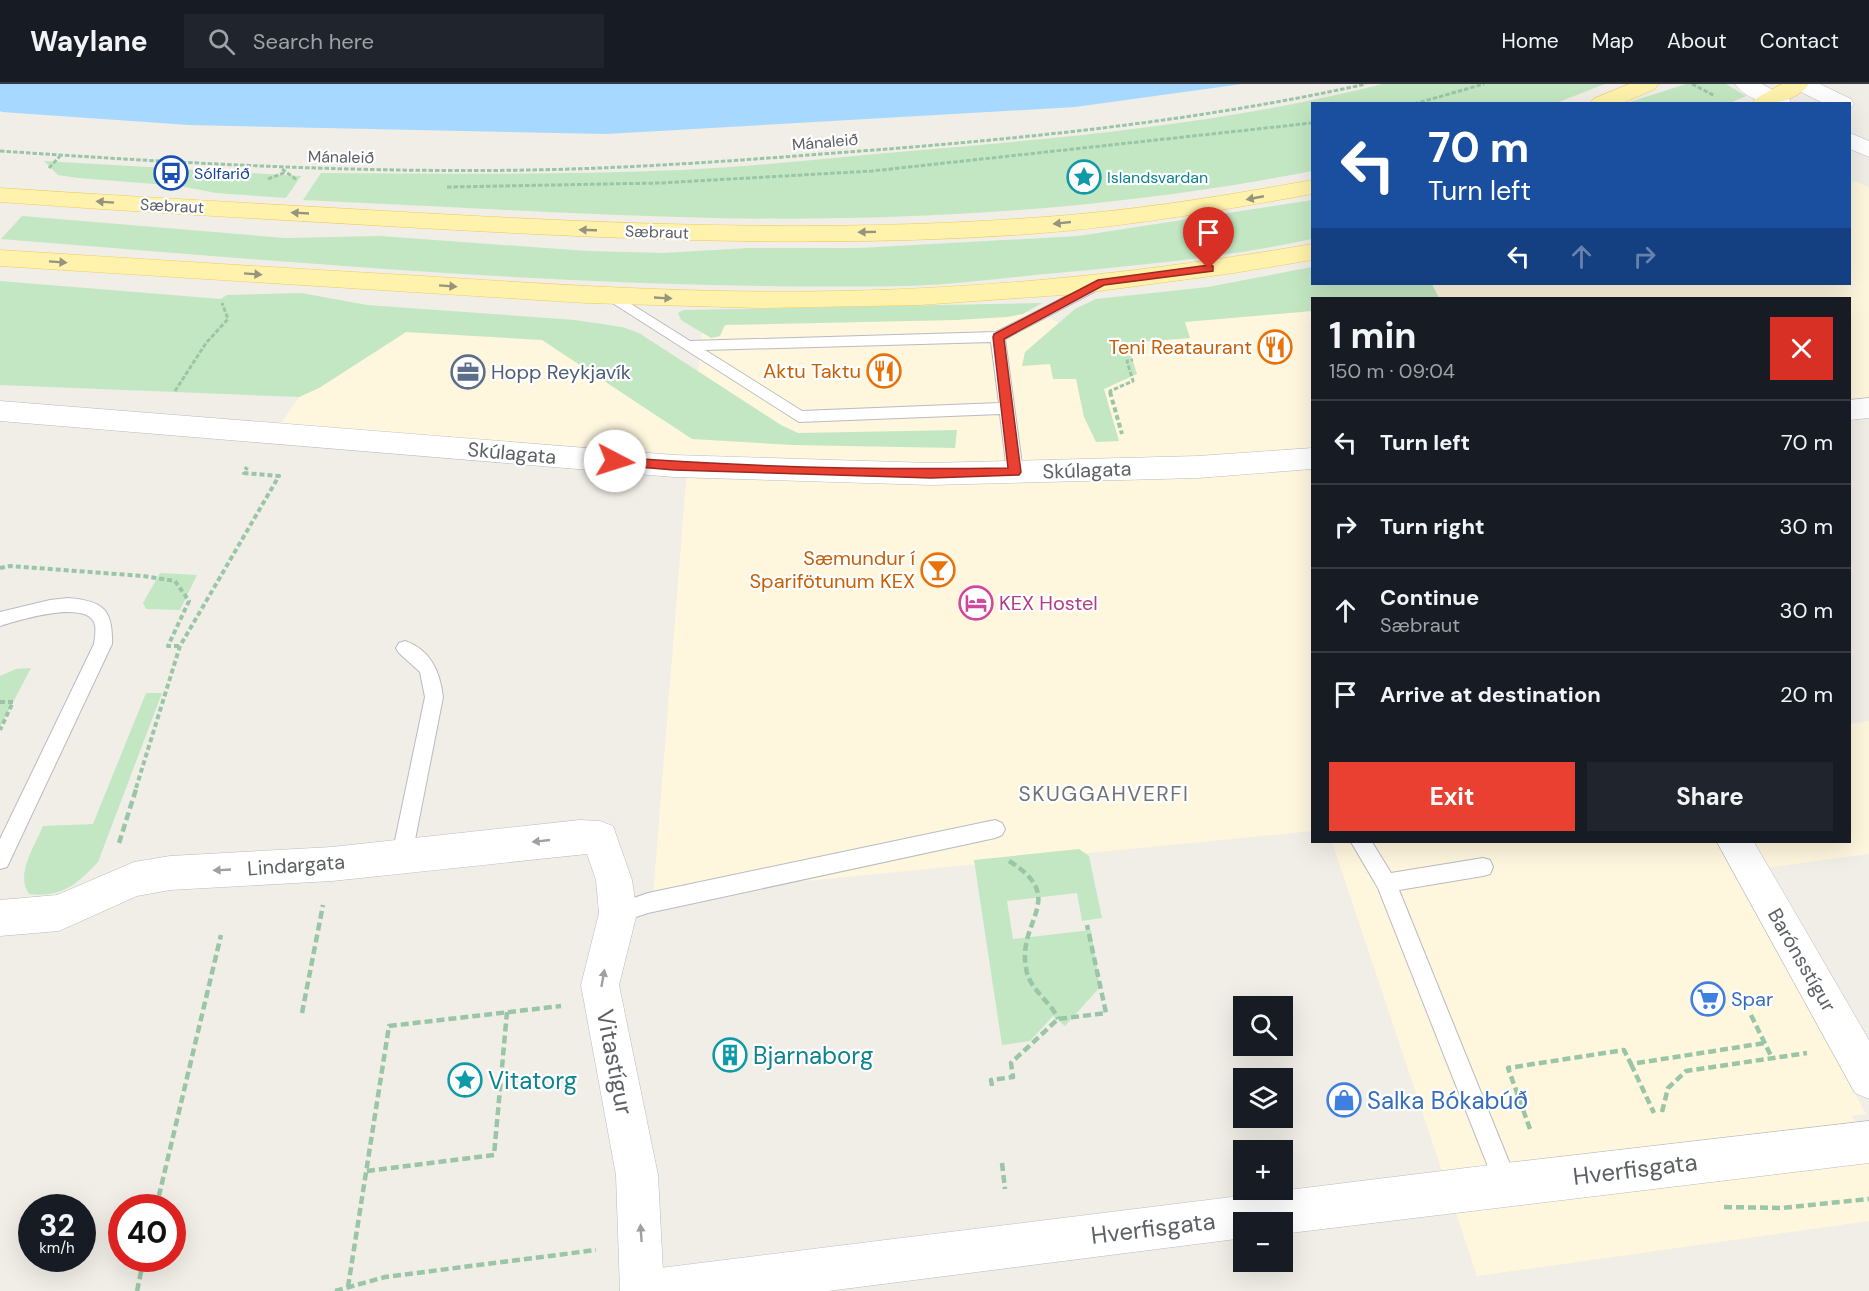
<!DOCTYPE html>
<meta charset="utf-8">
<style>
body{margin:0;font-family:"DM Sans",sans-serif;background:#20242c;color:#f1f3f6;height:100vh;display:flex;flex-direction:column;font-size:22px;white-space:nowrap}
*{box-sizing:border-box;margin:0}
p{font-size:20px;color:#9ea1a6}
.icon{flex:none;width:33px;height:33px;fill:none;stroke:currentColor;stroke-width:2;stroke-linecap:round;stroke-linejoin:round}
.map{position:relative;flex:1;overflow:hidden}
.panel{position:absolute;left:1311px;top:213px;width:540px;height:546px;display:flex;flex-direction:column;background:#171b24;border-radius:0px;box-shadow:0 6px 24px #0002}
.panel>*{flex:none}
.banner{position:absolute;left:1311px;top:18px;width:540px;height:183px;border-radius:0px;box-shadow:0 6px 24px #0002;background:#1a4fa0;color:#fff;overflow:hidden}
.controls{position:absolute;left:1233px;top:912px;display:grid;gap:12px}
.controls a{display:grid;place-items:center;width:60px;height:60px;border-radius:0px;background:#171b24;box-shadow:0 6px 24px #0002;font-size:30px}
.speed{position:absolute;left:18px;top:1110px;display:flex;gap:12px;font-size:30px;font-weight:700;text-align:center}
.speed>*{display:grid;place-content:center;width:78px;height:78px;border-radius:50%;background:#171b24;box-shadow:0 6px 24px #0002;line-height:1}
.speed small{font-size:15px;font-weight:400}
.speed .limit{border:9px solid #d22;background:#fff;color:#111}
.pin{position:absolute;display:grid;place-items:center;width:51px;height:51px;color:#fff;margin:-62px -26px;border-radius:50% 50% 50% 0;rotate:-45deg;box-shadow:0 0 6px #0007}
.pin .icon{rotate:45deg}
.me{position:absolute;width:66px;margin:-33px;rotate:95deg;stroke-linejoin:round;filter:drop-shadow(0 0 4px #0008)}
.turn{display:flex;align-items:center;gap:21px;height:126px;padding:0 18px;font-size:27px}
.turn .icon{width:78px;height:78px;stroke-width:2.5}
.turn b{display:block;font-size:42px;line-height:51px}
.lanes{display:flex;align-items:center;height:57px;padding:0 18px;background:#0003;justify-content:center;gap:30px;direction:ltr}
.lanes .off{opacity:.35}
.round{display:grid;place-items:center;flex:none;width:63px;height:63px;border-radius:0px;background:#20242c}
.headline{display:flex;align-items:center;justify-content:space-between;height:102px;padding:0 18px}
h1{font-size:36px;font-weight:700;line-height:45px}
.action{display:flex;gap:12px;margin-top:auto;padding:12px 18px}
.action a{flex:1;height:69px;border-radius:0px;background:#ea4031;color:#fff;font-size:24px;font-weight:700;line-height:69px;text-align:center}
.action a+a{background:#20242c;color:#f1f3f6}
ul{padding:0;list-style:none}
li{display:flex;align-items:center;gap:18px;height:84px;padding:0 18px;border-top:2px solid #363941}
li div{flex:1}
li b{display:block;font-size:22px}
li em{font-style:normal}
header{display:flex;align-items:center;gap:36px;box-sizing:border-box;height:84px;padding:0 30px;background:#171b24;border-bottom:2px solid #363941}
header strong{font-size:28px}
nav{display:flex;gap:33px;margin-inline-start:auto;font-size:21px}
.search{width:420px;height:54px;background:#20242c;display:flex;align-items:center;gap:15px;box-sizing:border-box;padding:0 21px;border-radius:0px;color:#9ea1a6;font-size:22px}
.map>svg:first-child{display:block}
</style>
<header>
<strong>Waylane</strong>
<div class="search"><svg class="icon" aria-label="search" viewBox="0 0 24 24"><circle cx="10" cy="10" r="6"/><path d="M15 15l6 6"/></svg>Search here</div>
<nav><a>Home</a><a>Map</a><a>About</a><a>Contact</a></nav>
</header>
<div class="map">
<svg width="1869" height="1207" viewBox="0 0 1869 1207">
<rect width="100%" height="100%" fill="#f0eee6"/>
<g fill="#fef6dd">
<path d="M1856,97L1869,104V325L1850,327V214H1351L1416,200H1850V98Z"/>
<path d="M1312,218V747L653,812L688,372L280,341L299,313L319,304L406,248L543,256L692,355L703,237L1039,228L1066,243Z"/>
<path d="M1869,637V770L1736,788L1866,1030L1852,1032L1869,1062V1137L1477,1192L1332,758H1850V640Z"/>
</g>
<g fill="#c3e7c3">
<path d="M1383,0H1605L1556,19L1312,20V87C1117,125 915,138 715,134C578,131 440,122 303,116L321,89C441,90 561,91 681,86C761,82 841,73 921,66C1076,53 1232,38 1383,0Z"/>
<path d="M1686,0H1726L1746,12L1730,19H1627Z"/>
<path d="M44,77L301,92L286,114L216,109L180,102L78,94L58,91Z"/>
<path d="M1312,116V155C1229,173 1142,181 1057,189C1007,193 956,201 905,202C603,207 302,179 1,155L22,132L285,154L380,152L588,167L662,169L749,164H859L1078,152Z"/>
<path d="M1312,183V200H1432L1439,214H1312V227L1185,238L1190,254L1127,259L1137,290L1104,305L1119,357L1096,358L1084,333L1076,295H1053L1050,280L1022,282L1025,268L1075,225L1096,215L1208,203Z"/>
<path d="M0,197L221,215L227,211L301,209L367,221L575,236L622,243L639,249L781,341L798,349L957,346L955,364L793,361L692,355L542,256L406,248L319,304L299,313L0,301Z"/>
<path d="M1042,219L1023,230L1007,233L956,236L725,241L720,252L711,254L681,236L678,229L683,226Z"/>
<path d="M160,489L197,491L180,526L146,525L143,519Z"/>
<path d="M31,584L0,643V592L16,585Z"/>
<path d="M146,609H162L98,778C77,800 62,814 29,810C15,790 35,762 43,742L93,740Z"/>
<path d="M1079,765L1089,772L1102,834L1082,837L1077,809L1007,817L1013,855L1091,846L1100,903L1065,942L1053,932L1030,957L1002,961L974,776Z"/>
</g>
<path fill="#a7d8ff" d="M0,0H1242L1075,23L606,50L189,41L2,28L0,27Z"/>
<g fill="none" stroke-linecap="round" stroke-linejoin="round">
<defs>
<g id="service">
<path d="M1102,194L1107,195L1109,198L1107,201L1005,255L1023,388L1021,392H1009L1007,388L1000,330L799,338L600,211L607,206L612,208L690,257L996,248ZM991,258L999,319L802,327L705,266Z"/>
<path d="M68,514C103,517 113,525 112,560L7,783L0,785V755L94,560C95,554 96,546 95,541C88,514 17,537 0,542V528L50,516Z"/>
<path d="M405,557C431,566 440,588 443,613L412,771L409,778L402,780L395,778L392,771L425,613L420,588L399,569L396,564L399,559Z"/>
<path d="M995,736L1002,739L1005,745L1002,751L995,754L648,829L618,839L611,836L608,829L611,822L648,809Z"/>
<path d="M1351,758H1372L1391,789L1483,774L1490,776L1493,783L1490,790L1483,792L1399,806L1518,1100L1514,1108L1506,1112L1498,1108L1378,804Z"/>
</g>
<g id="minor">
<path d="M1869,314V334L1850,336V316Z"/>
<path d="M580,736L600,737L613,742L632,796L637,829L619,901L658,1091L664,1207H620L616,1091L581,901L599,829L596,796L587,770L332,797L170,806L137,812L59,847L0,852V816L57,811L134,778L170,772L332,763Z"/>
</g>
<g id="tertiary">
<path d="M0,317L674,371L931,379L1198,372L1312,364V385L1198,394L931,401L674,393L0,337Z"/>
<path d="M1717,758H1754L1869,956V1015L1855,1009Z"/>
<path d="M1869,1037V1079L1282,1150V1138H1244V1154L828,1207H630L636,1191L652,1185L1506,1079Z"/>
</g>
<g id="secondary">
<path d="M1735,0H1762L1789,15L1792,20C1771,20 1748,18 1735,0Z"/>
<path d="M1792,0H1820L1851,15L1854,20L1850,25V20H1825L1795,5Z"/>
<path d="M1850,49L1869,57V73L1850,65Z"/>
</g>
<g id="primary">
<path d="M1629,0H1658L1655,5L1620,20H1590L1593,15Z"/>
<path d="M1782,0H1809C1796,18 1773,20 1752,20L1755,15Z"/>
<path d="M1312,96V110C1219,127 1125,143 1030,150C821,165 612,155 403,143C268,135 134,128 0,118V104C134,113 268,120 403,128C612,140 821,149 1030,134C1125,128 1219,113 1312,96Z"/>
<path d="M1312,160V176L1234,189L1077,210L919,221L760,224L586,219L0,182V166C141,175 282,184 422,192C561,201 699,210 839,207C998,204 1155,187 1312,160Z"/>
</g>
</defs>
<use href="#service" stroke="#b8bbc0" stroke-width="2"/>
<use href="#minor" stroke="#b8bbc0" stroke-width="1"/>
<use href="#tertiary" stroke="#b8bbc0" stroke-width="1"/>
<use href="#secondary" stroke="#b9bcc2" stroke-width="1"/>
<use href="#primary" stroke="#f2c95c" stroke-width="1"/>
<g stroke="#9ac6a7" stroke-width="3" stroke-dasharray="4.5 2" stroke-linecap="butt">
<path d="M1692,0L1715,12"/>
<path d="M1414,20L1484,0"/>
<path d="M0,67C177,79 353,89 530,86C650,84 769,74 888,65C1049,52 1208,35 1366,0"/>
<path d="M49,84L60,72"/>
<path d="M282,85L297,96"/>
<path d="M268,95L286,88"/>
<path d="M447,103L660,99L872,87L1312,39"/>
<path d="M175,307L206,259L228,235L222,219"/>
<path d="M1111,309L1110,307L1133,297L1127,277L1133,276"/>
</g>
<g stroke="#9ac6a7" stroke-width="4" stroke-dasharray="5 3" stroke-linecap="butt">
<path d="M1110,308L1122,350"/>
<path d="M0,484L10,482L143,492L175,497L189,517L168,562H180"/>
<path d="M0,618H13L0,646"/>
<path d="M136,704L180,562L279,392L244,389L247,383"/>
</g>
<g stroke="#9ac6a7" stroke-width="4.5" stroke-dasharray="8 4" stroke-linecap="butt">
<path d="M119,759L137,702"/>
<path d="M1009,777C1069,814 1017,836 1026,884C1029,906 1050,916 1058,935"/>
<path d="M302,929L323,821"/>
<path d="M1751,931L1772,974"/>
<path d="M1631,980L1654,1029"/>
<path d="M992,1002L991,996L1013,993L1011,979L1058,935L1106,929L1087,841"/>
<path d="M1662,1028L1668,1004L1686,987L1807,969"/>
<path d="M1530,1045L1508,984L1624,966L1631,980L1765,959"/>
<path d="M1002,1079L1005,1105"/>
<path d="M367,1087L494,1071L507,928"/>
<path d="M1724,1123L1782,1124L1869,1115"/>
<path d="M156,1124L221,851"/>
<path d="M348,1203L389,942L561,922"/>
<path d="M137,1207L144,1174"/>
<path d="M335,1207L385,1193L596,1166"/>
</g>
<use href="#service" fill="#fff" fill-rule="evenodd"/>
<use href="#minor" fill="#fff" fill-rule="evenodd"/>
<use href="#tertiary" fill="#fff" fill-rule="evenodd"/>
<use href="#secondary" fill="#fff" fill-rule="evenodd"/>
<use href="#primary" fill="#fff2ac" fill-rule="evenodd"/>
</g>
<defs><path id="oneway-solid" d="M-6-.8H1V-3.2L6.5 0L1 3.2V.8H-6Z" transform="scale(1.5)"/></defs>
<g fill="#96947e">
<use href="#oneway-solid" transform="translate(1255 114) rotate(169)"/>
<use href="#oneway-solid" transform="translate(105 118) rotate(-176)"/>
<use href="#oneway-solid" transform="translate(300 129) rotate(-177)"/>
<use href="#oneway-solid" transform="translate(1062 139) rotate(174)"/>
<use href="#oneway-solid" transform="translate(588 146) rotate(-178)"/>
<use href="#oneway-solid" transform="translate(867 148) rotate(179)"/>
<use href="#oneway-solid" transform="translate(58 178) rotate(4)"/>
<use href="#oneway-solid" transform="translate(253 190) rotate(4)"/>
<use href="#oneway-solid" transform="translate(448 202) rotate(4)"/>
<use href="#oneway-solid" transform="translate(663 214) rotate(3)"/>
</g>
<g fill="#9ea0a3">
<use href="#oneway-solid" transform="translate(541 757) rotate(174)"/>
<use href="#oneway-solid" transform="translate(222 786) rotate(177)"/>
<use href="#oneway-solid" transform="translate(603 894) rotate(-80)"/>
<use href="#oneway-solid" transform="translate(641 1149) rotate(-94)"/>
</g>
<path fill="#ea4031" stroke="#982a20" stroke-width="1.5" d="M1209,181L1213,182V187L1104,201L1004,255L1021,388L1019,391L931,394L674,386L615,381L609,377L615,373C745,383 878,386 1008,384L993,253L994,250L1098,196Z"/>
<defs>
<symbol id="bus-ring" viewBox="-11 -11 22 22"><circle r="9.5" fill="#fff" stroke="#1a4fb4" stroke-width="1.5"/><path d="M-5-6H5V4H4V6H2V4H-2V6H-4V4H-5ZM-3.5-4V0h7V-4ZM-3.5 1.2v1.5H-2V1.2ZM2 1.2v1.5H3.5V1.2Z" fill="#1a4fb4"/></symbol>
<symbol id="sight-ring" viewBox="-11 -11 22 22"><circle r="9.5" fill="#fff" stroke="#0f9aa8" stroke-width="1.5"/><path d="M0-6L1.8-2.2L6-1.7L2.9 1.2L3.7 5.4L0 3.3L-3.7 5.4L-2.9 1.2L-6-1.7L-1.8-2.2Z" fill="#0f9aa8"/></symbol>
<symbol id="restaurant-ring" viewBox="-11 -11 22 22"><circle r="9.5" fill="#fff" stroke="#e8710a" stroke-width="1.5"/><path d="M-5-6h1v4h1v-4h1v4h1v-4h1v5L-1.5 .5V6h-2V.5L-5-1ZM5-6V6H3V1.5H1.5Q1.5-4 5-6Z" fill="#e8710a"/></symbol>
<symbol id="office-ring" viewBox="-11 -11 22 22"><circle r="9.5" fill="#fff" stroke="#5c6f8a" stroke-width="1.5"/><path d="M-6-3h4V-5.5h4V-3h4V5H-6ZM-1-4.5V-3h2v-1.5ZM-6 0V1H6V0Z" fill="#5c6f8a"/></symbol>
<symbol id="bar-ring" viewBox="-11 -11 22 22"><circle r="9.5" fill="#fff" stroke="#e8710a" stroke-width="1.5"/><path d="M-6-5H6L.8 .8V4.5H3.5V6h-7V4.5H-.8V.8Z" fill="#e8710a"/></symbol>
<symbol id="hotel-ring" viewBox="-11 -11 22 22"><circle r="9.5" fill="#fff" stroke="#d1479c" stroke-width="1.5"/><path d="M-6-4.5h1.5V1H6V5H4.5V3h-9V5H-6ZM-4 0a1.8 1.8 0 1 1 3.6 0ZM.5 0V-2.5h3Q6-2.5 6 0Z" fill="#d1479c"/></symbol>
<symbol id="supermarket-ring" viewBox="-11 -11 22 22"><circle r="9.5" fill="#fff" stroke="#3f7fe0" stroke-width="1.5"/><path d="M-6-5.5h2.5l.6 2H6L4.5 2H-2.5L-4.4-4H-6ZM-1.5 3.2a1.3 1.3 0 1 0 .1 0ZM3 3.2a1.3 1.3 0 1 0 .1 0Z" fill="#3f7fe0"/></symbol>
<symbol id="building-ring" viewBox="-11 -11 22 22"><circle r="9.5" fill="#fff" stroke="#0f9aa8" stroke-width="1.5"/><path d="M-4-6H4V6H1V3H-1V6H-4ZM-2.5-4.3h1.7v1.8h-1.7ZM.8-4.3h1.7v1.8H.8ZM-2.5-1h1.7V.8h-1.7ZM.8-1h1.7V.8H.8Z" fill="#0f9aa8"/></symbol>
<symbol id="shop-ring" viewBox="-11 -11 22 22"><circle r="9.5" fill="#fff" stroke="#3f7fe0" stroke-width="1.5"/><path d="M-5-2.5h2.3a2.7 3.5 0 0 1 5.4 0H5L5.5 6h-11ZM-1.5-2.5h3a1.5 2.3 0 0 0-3 0Z" fill="#3f7fe0"/></symbol>
</defs>
<g fill-rule="evenodd">
<use href="#bus-ring" x="152" y="70" width="38" height="38"/>
<use href="#sight-ring" x="1065" y="74" width="38" height="38"/>
<use href="#restaurant-ring" x="1256" y="244" width="38" height="38"/>
<use href="#restaurant-ring" x="865" y="268" width="38" height="38"/>
<use href="#office-ring" x="449" y="269" width="38" height="38"/>
<use href="#bar-ring" x="919" y="467" width="38" height="38"/>
<use href="#hotel-ring" x="957" y="500" width="38" height="38"/>
<use href="#supermarket-ring" x="1689" y="896" width="38" height="38"/>
<use href="#building-ring" x="711" y="952" width="38" height="38"/>
<use href="#sight-ring" x="446" y="977" width="38" height="38"/>
<use href="#shop-ring" x="1325" y="997" width="38" height="38"/>
</g>
<g text-anchor="middle" dominant-baseline="central" stroke-width="4.5" stroke-linejoin="round" paint-order="stroke">
<g font-size="16" fill="#5d6166" stroke="#fff">
<text transform="translate(825 58) rotate(-5)">Mánaleið</text>
<text transform="translate(341 73) rotate(1)">Mánaleið</text>
<text transform="translate(172 122) rotate(3)">Sæbraut</text>
<text transform="translate(657 148) rotate(2)">Sæbraut</text>
</g>
<g font-size="16" fill="#164399" stroke="#fff" text-anchor="start">
<text x="194" y="89">Sólfarið</text>
</g>
<g font-size="16" fill="#0d838f" stroke="#fff" text-anchor="start">
<text x="1107" y="93">Islandsvardan</text>
</g>
<g font-size="20" fill="#c56008" stroke="#fff" text-anchor="end">
<text x="1252" y="263">Teni Reataurant</text>
<text x="861" y="287">Aktu Taktu</text>
<text x="915" y="474">Sæmundur í<tspan x="915" dy="23">Sparifötunum KEX</tspan></text>
</g>
<g font-size="20" fill="#4e5e75" stroke="#fff" text-anchor="start">
<text x="491" y="288">Hopp Reykjavík</text>
</g>
<g font-size="20" fill="#5d6166" stroke="#fff">
<text transform="translate(512 369) rotate(5)">Skúlagata</text>
<text transform="translate(1087 386) rotate(-2)">Skúlagata</text>
<text transform="translate(296 781) rotate(-4)">Lindargata</text>
<text transform="translate(1802 876) rotate(60)">Barónsstígur</text>
</g>
<g font-size="20" fill="#b23c85" stroke="#fff" text-anchor="start">
<text x="999" y="519">KEX Hostel</text>
</g>
<g font-size="20" fill="#366cbe" stroke="#fff" text-anchor="start">
<text x="1731" y="915">Spar</text>
</g>
<g font-size="21" letter-spacing="1.5" fill="#6e7378" stroke="#fff">
<text x="1104" y="710">SKUGGAHVERFI</text>
</g>
<g font-size="24" fill="#0d838f" stroke="#fff" text-anchor="start">
<text x="753" y="971">Bjarnaborg</text>
<text x="488" y="996">Vitatorg</text>
</g>
<g font-size="24" fill="#5d6166" stroke="#fff">
<text transform="translate(615 978) rotate(79)">Vitastígur</text>
<text transform="translate(1635 1085) rotate(-7)">Hverfisgata</text>
<text transform="translate(1153 1144) rotate(-7)">Hverfisgata</text>
</g>
<g font-size="24" fill="#366cbe" stroke="#fff" text-anchor="start">
<text x="1367" y="1016">Salka Bókabúð</text>
</g>
</g>
</svg>
<div class="controls">
<a><svg class="icon" aria-label="search" viewBox="0 0 24 24"><circle cx="10" cy="10" r="6"/><path d="M15 15l6 6"/></svg></a>
<a><svg class="icon" aria-label="layers" viewBox="0 0 24 24"><path d="M12 4l9 5-9 5-9-5zM3 14l9 5 9-5"/></svg></a>
<a>+</a>
<a>−</a>
</div>
<div class="speed"><div>32<small>km/h</small></div><div class="limit">40</div></div>
<div class="pin" style="left:1209px;top:185px;background:#d93025"><svg class="icon" aria-label="arrive" viewBox="0 0 24 24"><path d="M6 21V4h12l-3 4 3 4H6"/></svg></div>
<svg class="me" style="left:615px;top:377px" viewBox="-20 -20 40 40"><circle r="19" fill="#fff"/><path d="M0-13L10 11 0 6-10 11z" fill="#ea4031"/></svg>
<div class="banner">
<div class="turn"><svg class="icon" aria-label="left" viewBox="0 0 24 24"><path d="M17 20v-9H6M10 6l-5 5 5 5"/></svg><div><b>70 m</b>Turn left</div></div>
<div class="lanes"><svg class="icon" aria-label="left" viewBox="0 0 24 24"><path d="M17 20v-9H6M10 6l-5 5 5 5"/></svg><svg class="icon off" aria-label="ahead" viewBox="0 0 24 24"><path d="M12 20V5M6 11l6-6 6 6"/></svg><svg class="icon off" aria-label="right" viewBox="0 0 24 24"><path d="M7 20v-9h11M14 6l5 5-5 5"/></svg></div>
</div>
<section class="panel">
<div class="headline"><div><h1>1 min</h1><p>150 m · 09:04</p></div><a class="round" style="background:#d93025;color:#fff"><svg class="icon" aria-label="close" viewBox="0 0 24 24"><path d="M6 6l12 12M18 6L6 18"/></svg></a></div>
<ul>
<li><svg class="icon" aria-label="left" viewBox="0 0 24 24"><path d="M17 20v-9H6M10 6l-5 5 5 5"/></svg><div><b>Turn left</b></div><em>70 m</em></li>
<li><svg class="icon" aria-label="right" viewBox="0 0 24 24"><path d="M7 20v-9h11M14 6l5 5-5 5"/></svg><div><b>Turn right</b></div><em>30 m</em></li>
<li><svg class="icon" aria-label="ahead" viewBox="0 0 24 24"><path d="M12 20V5M6 11l6-6 6 6"/></svg><div><b>Continue</b><p>Sæbraut</p></div><em>30 m</em></li>
<li><svg class="icon" aria-label="arrive" viewBox="0 0 24 24"><path d="M6 21V4h12l-3 4 3 4H6"/></svg><div><b>Arrive at destination</b></div><em>20 m</em></li>
</ul>
<div class="action"><a>Exit</a><a>Share</a></div>
</section>
</div>
